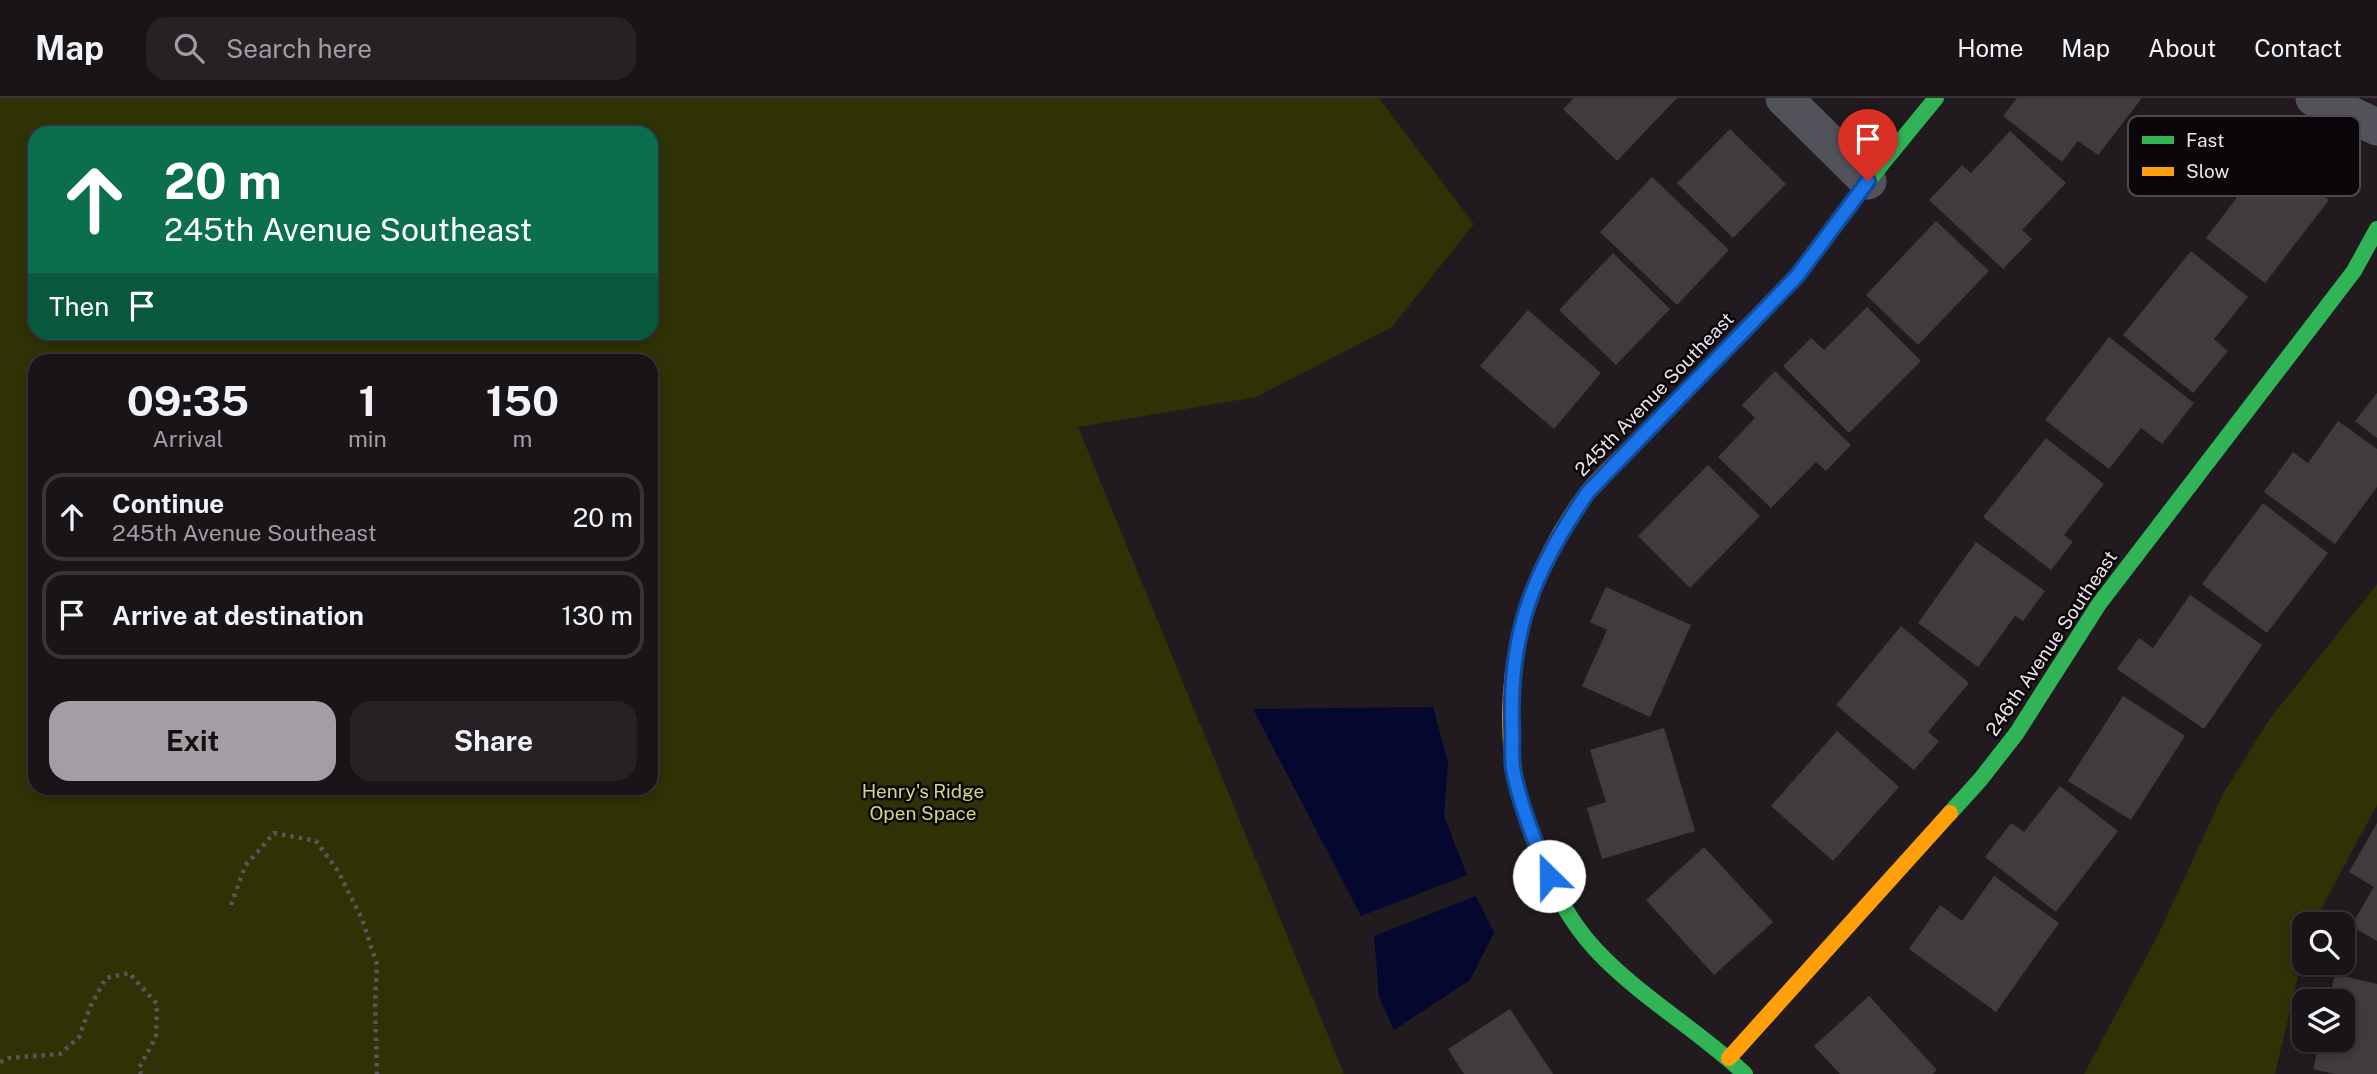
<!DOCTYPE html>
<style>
body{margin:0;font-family:"Public Sans",sans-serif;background:#262125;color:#f1f3f6;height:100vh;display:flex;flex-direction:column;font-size:26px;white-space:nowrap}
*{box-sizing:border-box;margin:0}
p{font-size:23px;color:#9f9ea2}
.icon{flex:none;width:38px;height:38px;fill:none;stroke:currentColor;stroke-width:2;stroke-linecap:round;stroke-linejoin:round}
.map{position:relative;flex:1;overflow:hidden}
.sheet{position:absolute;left:28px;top:256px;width:630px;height:441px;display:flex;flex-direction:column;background:#191418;border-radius:21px;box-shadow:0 4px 10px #0003,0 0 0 2px #373337}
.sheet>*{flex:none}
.banner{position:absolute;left:28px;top:28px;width:630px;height:214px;border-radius:21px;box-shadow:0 4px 10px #0003,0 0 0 2px #373337;background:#0b6e4f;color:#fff;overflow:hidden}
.buttons{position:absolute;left:2292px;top:814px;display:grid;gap:14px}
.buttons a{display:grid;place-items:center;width:63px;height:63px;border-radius:14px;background:#191418;box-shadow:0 4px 10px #0003,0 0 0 2px #373337;font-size:35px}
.pin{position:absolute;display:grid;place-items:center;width:60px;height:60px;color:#fff;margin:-72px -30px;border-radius:50% 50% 50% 0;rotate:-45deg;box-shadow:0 0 7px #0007}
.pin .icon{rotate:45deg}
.me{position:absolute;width:77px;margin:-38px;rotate:337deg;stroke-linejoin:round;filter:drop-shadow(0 0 5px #0008)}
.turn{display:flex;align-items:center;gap:24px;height:147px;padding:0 21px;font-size:32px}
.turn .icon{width:91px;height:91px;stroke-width:2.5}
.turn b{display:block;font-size:49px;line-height:60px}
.then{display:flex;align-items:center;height:66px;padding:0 21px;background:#0003;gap:14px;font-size:26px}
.eta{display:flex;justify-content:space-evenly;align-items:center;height:119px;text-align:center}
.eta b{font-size:42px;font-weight:700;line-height:49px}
.action{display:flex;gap:14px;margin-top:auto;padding:14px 21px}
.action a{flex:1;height:80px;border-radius:21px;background:#a49da3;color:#111;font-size:28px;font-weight:700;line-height:80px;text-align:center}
.action a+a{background:#262125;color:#f1f3f6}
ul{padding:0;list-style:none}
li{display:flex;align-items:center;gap:21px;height:88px;margin:0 14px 10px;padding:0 7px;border:4px solid #373337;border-radius:21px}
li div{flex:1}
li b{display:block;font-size:26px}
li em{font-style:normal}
header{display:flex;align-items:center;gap:42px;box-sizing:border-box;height:98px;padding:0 35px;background:#191418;border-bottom:2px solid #373337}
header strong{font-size:33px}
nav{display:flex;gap:38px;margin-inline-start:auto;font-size:24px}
.search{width:490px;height:63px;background:#262125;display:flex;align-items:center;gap:18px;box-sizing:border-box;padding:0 24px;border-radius:21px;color:#9f9ea2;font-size:26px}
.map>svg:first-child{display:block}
</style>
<header>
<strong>Map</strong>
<div class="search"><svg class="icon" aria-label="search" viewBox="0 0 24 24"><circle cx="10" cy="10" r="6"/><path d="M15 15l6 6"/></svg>Search here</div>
<nav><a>Home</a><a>Map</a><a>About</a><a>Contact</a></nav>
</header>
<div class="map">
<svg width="2377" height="976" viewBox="0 0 2377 976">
<rect width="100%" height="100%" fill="#211b20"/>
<g fill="#2f3205" fill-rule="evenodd">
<path d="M0,0H1379L1474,126L1392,229L1256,299L1078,329L1344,976H0ZM35,35H651V234H35ZM35,262H651V690H35Z"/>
<path d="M2377,486V707L2313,826H2305V849L2275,976H2084L2159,835L2224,694L2269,622Z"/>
</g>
<g fill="#04082f">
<path d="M1433,609L1448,665L1444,718L1467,777L1361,818L1253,611Z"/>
<path d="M1476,798L1494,835L1470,882L1394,932L1379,899L1374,838Z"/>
</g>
<g fill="#413b3f">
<path d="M1574,0H1677L1617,63L1563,11Z"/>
<path d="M2017,0H2142L2098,57L2078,43L2062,64L2003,18Z"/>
<path d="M1730,31L1786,86L1733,140L1677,85Z"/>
<path d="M2010,33L2066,85L2022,132L2032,141L2003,171L1929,102L1962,67L1971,75Z"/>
<path d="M2250,42L2329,102L2265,185L2206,140L2238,98L2219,83Z"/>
<path d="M1652,79L1729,152L1677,207L1600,134Z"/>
<path d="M1936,123L1989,173L1918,247L1866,197Z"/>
<path d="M2191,153L2248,199L2214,241L2228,253L2193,295L2123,237Z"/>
<path d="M1613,155L1670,211L1616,267L1559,212Z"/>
<path d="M1867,209L1921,263L1849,335L1783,268L1811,240L1824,252Z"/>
<path d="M1528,212L1601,275L1554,331L1480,268Z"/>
<path d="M2109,239L2194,305L2162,346L2141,330L2109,371L2045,322Z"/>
<path d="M1775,273L1851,347L1826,373L1816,364L1771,410L1718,359L1755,320L1742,307Z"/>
<path d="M2377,295V340L2355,323Z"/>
<path d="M2338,323L2377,351V389L2335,446L2264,394L2293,354L2308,365Z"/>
<path d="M2046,340L2104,386L2064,437L2073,444L2051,472L1983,419Z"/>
<path d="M1708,367L1760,418L1690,490L1638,438Z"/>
<path d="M2263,405L2328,455L2267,535L2202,486Z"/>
<path d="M1976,444L2045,493L2023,523L2015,518L1978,569L1918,525Z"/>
<path d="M1606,489L1691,527L1650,619L1582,588L1607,532L1590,524Z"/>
<path d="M2190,497L2262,547L2204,631L2117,571L2139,540L2153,550Z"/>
<path d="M1901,528L1969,585L1928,634L1939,643L1914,672L1836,607Z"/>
<path d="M2123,598L2185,638L2131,722L2068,683Z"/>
<path d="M1664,630L1695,733L1602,761L1587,710L1606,704L1590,652Z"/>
<path d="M1837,633L1899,689L1833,763L1771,708Z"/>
<path d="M2060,688L2118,733L2056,814L1985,759L2011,725L2024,734Z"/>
<path d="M2377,725V843L2351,828L2374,789L2349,774Z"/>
<path d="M1704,749L1773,824L1714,877L1646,802Z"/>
<path d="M1994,778L2059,825L1996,914L1909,851L1940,807L1962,823Z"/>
<path d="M2335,876L2377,886V976H2334L2313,971L2320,942H2343V903H2329Z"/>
<path d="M1869,898L1937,972L1933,976H1840L1814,948Z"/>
<path d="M1510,911L1553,976H1464L1448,951Z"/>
</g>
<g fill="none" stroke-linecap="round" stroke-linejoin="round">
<g stroke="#57565b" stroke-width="4.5" stroke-dasharray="3.5 5" stroke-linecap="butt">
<path d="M231,807L245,768L274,735L316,743L338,773L362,821L377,867L375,904L377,976"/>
<path d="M0,964L9,960L60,956L79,939L90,909L106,880L129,875L157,906L156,939L139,970L141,976"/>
</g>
<g stroke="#52535a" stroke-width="37">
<path d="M1784,0L1868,83"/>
<path d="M2314,0L2377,29"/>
</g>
<g stroke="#30b455" stroke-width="16">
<path d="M1760,216L1797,178L1868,83L1936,0"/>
<path d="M1515,678C1529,738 1553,806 1596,852C1640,899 1698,932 1745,976"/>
<path d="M1950,715L1980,682L2016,636L2099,506L2354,173L2377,131"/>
</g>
<g stroke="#ff9f0a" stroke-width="16">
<path d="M1515,678C1498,578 1526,476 1586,396C1602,375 1624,357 1642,338C1681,298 1721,257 1760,216"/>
<path d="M1729,960L1950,715"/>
</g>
</g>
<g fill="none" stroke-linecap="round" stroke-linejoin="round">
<defs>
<path id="route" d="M1549,778C1535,744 1520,707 1513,671C1511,658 1513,642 1512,628C1509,533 1534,472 1588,394L1797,178L1868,83"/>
</defs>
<use href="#route" stroke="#114b97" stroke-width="18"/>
<use href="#route" stroke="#1a73e8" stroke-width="12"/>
</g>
<g text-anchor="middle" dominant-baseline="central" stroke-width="5" stroke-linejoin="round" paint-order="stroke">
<g font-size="19" fill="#eae3e9" stroke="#0a0609">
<text transform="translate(1654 296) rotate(-46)">245th Avenue Southeast</text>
<text transform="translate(2051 545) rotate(-56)">246th Avenue Southeast</text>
</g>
<g font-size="19" fill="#ccda81" stroke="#0a0609">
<text x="923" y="693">Henry's Ridge<tspan x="923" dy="22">Open Space</tspan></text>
</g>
</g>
<rect x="2128" y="18" width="232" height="80" rx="10" fill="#0a0609" stroke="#4d484c" stroke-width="2"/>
<rect x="2142" y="38" width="32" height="8" fill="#30b455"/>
<rect x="2142" y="69" width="32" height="9" fill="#ff9f0a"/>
<g font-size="19" fill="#eae3e9">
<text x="2186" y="49">Fast</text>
<text x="2186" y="80">Slow</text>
</g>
</svg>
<div class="buttons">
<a><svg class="icon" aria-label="search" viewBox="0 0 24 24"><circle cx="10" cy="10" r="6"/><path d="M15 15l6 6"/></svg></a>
<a><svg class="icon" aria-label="layers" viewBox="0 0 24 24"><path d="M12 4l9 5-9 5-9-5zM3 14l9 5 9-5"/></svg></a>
</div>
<div class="pin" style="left:1868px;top:83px;background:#d93025"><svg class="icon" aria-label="arrive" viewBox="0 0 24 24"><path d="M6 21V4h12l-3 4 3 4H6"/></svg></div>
<svg class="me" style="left:1549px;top:778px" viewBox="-20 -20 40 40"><circle r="19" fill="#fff"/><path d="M0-13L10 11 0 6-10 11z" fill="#1a73e8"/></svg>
<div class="banner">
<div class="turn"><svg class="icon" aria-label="ahead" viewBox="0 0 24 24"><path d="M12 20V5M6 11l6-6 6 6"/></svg><div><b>20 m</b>245th Avenue Southeast</div></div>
<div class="then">Then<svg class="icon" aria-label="arrive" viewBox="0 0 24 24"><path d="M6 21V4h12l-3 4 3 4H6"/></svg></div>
</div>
<section class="sheet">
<div class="eta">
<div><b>09:35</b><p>Arrival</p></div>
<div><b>1</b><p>min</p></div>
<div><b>150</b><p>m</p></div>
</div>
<ul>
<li><svg class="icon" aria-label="ahead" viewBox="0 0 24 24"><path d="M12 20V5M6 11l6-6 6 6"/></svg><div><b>Continue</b><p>245th Avenue Southeast</p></div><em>20 m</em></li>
<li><svg class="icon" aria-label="arrive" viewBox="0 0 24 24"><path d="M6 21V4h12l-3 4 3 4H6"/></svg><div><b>Arrive at destination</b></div><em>130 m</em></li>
</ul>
<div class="action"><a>Exit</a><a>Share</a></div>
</section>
</div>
